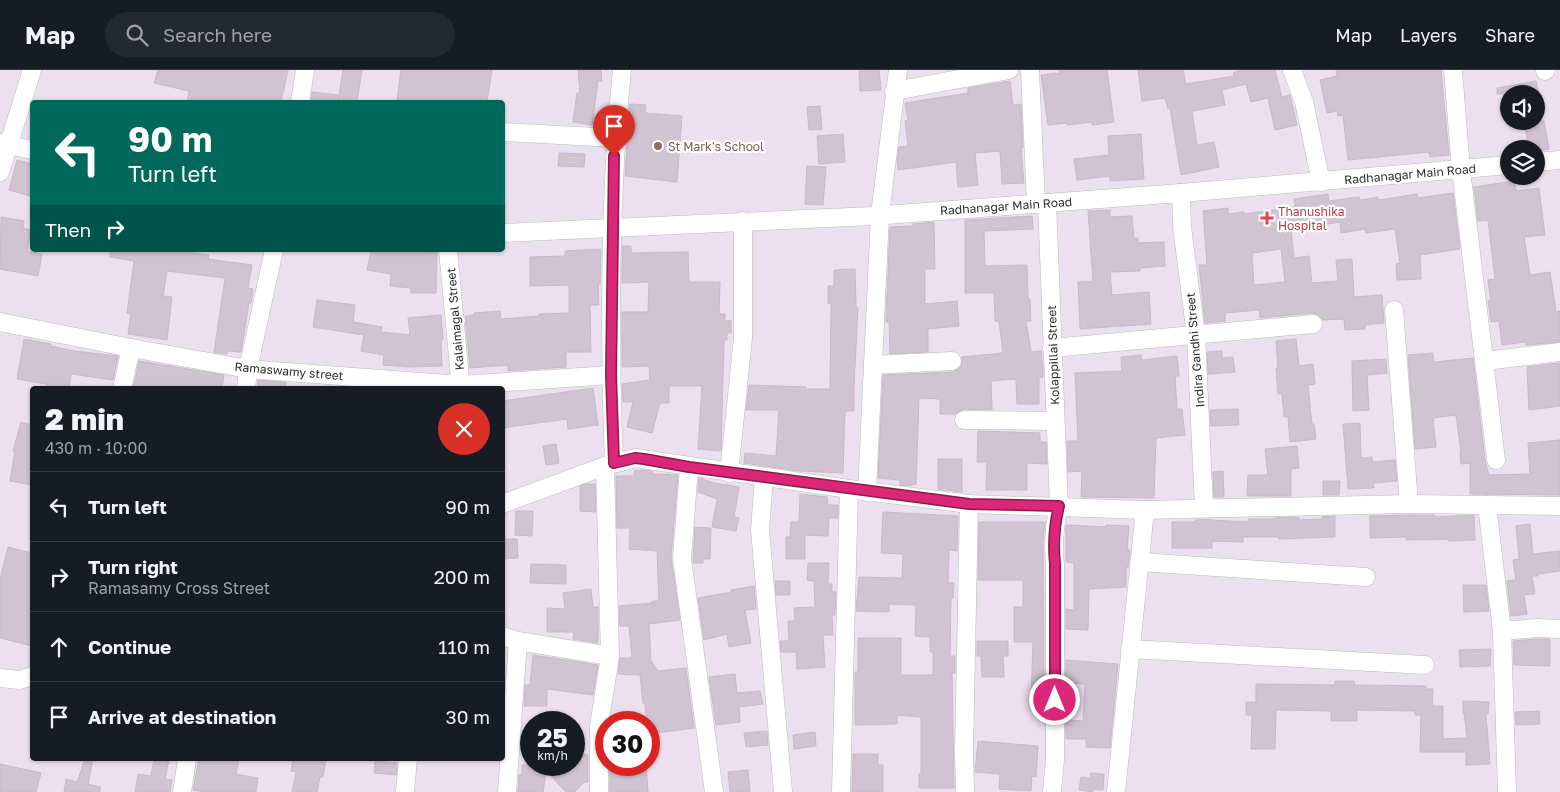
<!DOCTYPE html>
<meta charset="utf-8">
<style>
body{margin:0;font-family:"Golos Text",sans-serif;background:#242831;color:#f1f3f6;height:100vh;display:flex;flex-direction:column;font-size:19px;white-space:nowrap}
*{box-sizing:border-box;margin:0}
p{font-size:16px;color:#9ea1a6}
.icon{flex:none;width:28px;height:28px;fill:none;stroke:currentColor;stroke-width:2;stroke-linecap:round;stroke-linejoin:round}
.map{position:relative;flex:1;overflow:hidden}
.details{position:absolute;left:30px;top:316px;width:475px;height:375px;display:flex;flex-direction:column;background:#171b24;border-radius:5px;box-shadow:0 1px 4px #0004}
.details>*{flex:none}
.banner{position:absolute;left:30px;top:30px;width:475px;height:152px;border-radius:5px;box-shadow:0 1px 4px #0004;background:#00695c;color:#fff;overflow:hidden}
.fabs{position:absolute;left:1500px;top:15px;display:grid;gap:10px}
.fabs a{display:grid;place-items:center;width:45px;height:45px;border-radius:50%;background:#171b24;box-shadow:0 1px 4px #0004;font-size:25px}
.speed{position:absolute;left:520px;top:641px;display:flex;gap:10px;font-size:25px;font-weight:700;text-align:center}
.speed>*{display:grid;place-content:center;width:65px;height:65px;border-radius:50%;background:#171b24;box-shadow:0 1px 4px #0004;line-height:1}
.speed small{font-size:12px;font-weight:400}
.speed .limit{border:8px solid #d22;background:#fff;color:#111}
.pin{position:absolute;display:grid;place-items:center;width:42px;height:42px;color:#fff;margin:-51px -21px;border-radius:50% 50% 50% 0;rotate:-45deg;box-shadow:0 0 5px #0007}
.pin .icon{rotate:45deg}
.me{position:absolute;width:55px;margin:-28px;rotate:0deg;stroke-linejoin:round;filter:drop-shadow(0 0 4px #0008)}
.turn{display:flex;align-items:center;gap:18px;height:105px;padding:0 15px;font-size:22px}
.turn .icon{width:65px;height:65px;stroke-width:2.5}
.turn b{display:block;font-size:35px;line-height:42px}
.then{display:flex;align-items:center;height:48px;padding:0 15px;background:#0003;gap:10px;font-size:19px}
.round{display:grid;place-items:center;flex:none;width:52px;height:52px;border-radius:26px;background:#242831}
.summary{display:flex;align-items:center;justify-content:space-between;height:85px;padding:0 15px}
h1{font-size:30px;font-weight:800;line-height:38px}
ul{padding:0;list-style:none}
li{display:flex;align-items:center;gap:15px;height:70px;padding:0 15px;border-top:1px solid #363941}
li div{flex:1}
li b{display:block;font-size:19px}
li em{font-style:normal}
header{display:flex;align-items:center;gap:30px;box-sizing:border-box;height:70px;padding:0 25px;background:#171b24;border-bottom:1px solid #363941}
header strong{font-size:24px}
nav{display:flex;gap:28px;margin-inline-start:auto;font-size:18px}
.search{width:350px;height:45px;background:#242831;display:flex;align-items:center;gap:12px;box-sizing:border-box;padding:0 18px;border-radius:28px;color:#9ea1a6;font-size:19px}
.map>svg:first-child{display:block}
</style>
<header>
<strong>Map</strong>
<div class="search"><svg class="icon" aria-label="search" viewBox="0 0 24 24"><circle cx="10" cy="10" r="6"/><path d="M15 15l6 6"/></svg>Search here</div>
<nav><a>Map</a><a>Layers</a><a>Share</a></nav>
</header>
<div class="map">
<svg width="1560" height="722" viewBox="0 0 1560 722">
<rect width="100%" height="100%" fill="#ecdfef"/>
<g fill="#d0c3d2" stroke="#cab8cb" fill-rule="evenodd">
<path d="M158,0H288L281,32H187L189,21L154,13Z"/>
<path d="M343,0H362L357,32H338Z"/>
<path d="M401,0H492L487,32H411L397,30Z"/>
<path d="M578,0H601L602,11H598L592,55L573,52L577,23H580Z"/>
<path d="M879,0L881,20L860,21L859,1Z"/>
<path d="M1065,0H1107L1114,52L1092,55V52L1067,55V53L1048,55L1041,5L1060,3L1059,1Z"/>
<path d="M1138,0H1183L1186,14L1234,6L1233,3L1242,0H1275L1282,27L1290,25L1297,55L1275,60L1268,28L1251,32L1246,14L1222,20L1225,35L1192,41L1197,75L1214,72L1219,97L1181,105L1170,38L1168,39L1165,28L1142,31Z"/>
<path d="M1336,0H1441L1449,85L1430,87L1429,82L1348,90L1343,45L1338,46L1337,41L1327,43L1320,10L1337,6Z"/>
<path d="M1010,11L1013,35L1021,34L1023,78H1021L1024,113L1002,114L1000,81L975,83L978,115L958,117L956,92L898,100L897,92L899,77L908,76L905,51L908,50L905,33L968,23V18Z"/>
<path d="M1536,11L1539,24H1497V18Z"/>
<path d="M312,22L339,25L338,32H311Z"/>
<path d="M630,34L646,35L645,43L682,46L677,112L625,106Z"/>
<path d="M820,36L822,59L809,60L807,37Z"/>
<path d="M1524,51H1544L1549,79L1536,81V79H1529Z"/>
<path d="M843,64L845,92L819,94L817,66Z"/>
<path d="M1141,64L1144,109L1110,111V106L1077,110L1074,89L1109,85L1108,66Z"/>
<path d="M559,83L585,84L584,97L558,96Z"/>
<path d="M17,90L32,94V116L30,126L9,120Z"/>
<path d="M807,96L826,97L823,135L805,134Z"/>
<path d="M1514,111L1516,121L1539,118L1545,165L1524,167L1530,205L1550,202L1556,242L1560,241V272L1526,275L1525,272L1502,275L1499,251L1491,252L1488,231H1491L1488,210L1495,209L1488,150L1478,151L1474,117Z"/>
<path d="M1453,123L1460,179L1420,185L1421,209L1397,210L1396,194L1400,193L1395,159L1366,163L1365,159L1341,163L1340,152L1291,160L1294,188L1309,186L1312,213L1338,211L1336,190L1352,189L1354,227L1382,225L1384,253L1365,255V259L1345,260L1344,249L1323,250L1318,245L1312,243L1260,248L1259,240L1225,243V251L1205,253L1199,195H1207L1203,141L1228,138V144L1244,142V144L1295,137L1294,129L1328,124L1329,131L1359,127L1360,130L1378,127L1379,130L1417,124L1418,128ZM1281,179L1285,212L1254,215L1252,183Z"/>
<path d="M1110,140V147L1132,146L1134,169L1138,168V173L1164,172L1165,196L1140,198V201L1110,202L1112,225L1149,222L1151,254L1080,259L1078,212L1093,211L1088,141Z"/>
<path d="M1032,146L1033,159L984,161L985,196L1027,195L1028,229H1030L1031,251H1026L1031,282L1041,281L1043,297V307L1039,308V334H1017L1016,310L1014,309L991,311L992,340L964,339L955,344H940V329L919,328L916,414L908,416L900,415V410L878,408L883,305L953,302L961,296L962,287L1003,283L999,251H995L994,223H965V150Z"/>
<path d="M1,147L24,151L23,158L31,160L27,181L42,184L38,206L0,199Z"/>
<path d="M934,152L935,199H925V234L957,231L959,256L928,259V282L890,284L889,252H886V248L890,157L913,156V154Z"/>
<path d="M622,176H631V183L688,182L689,212H720L719,244H725V251L731,250V263H727V270H724L721,381L698,379L702,316H669V333H660L652,363L627,357L633,332H623L622,314L650,310L649,296L622,297V242H648L649,212L622,213Z"/>
<path d="M601,179L600,214H598L599,235H590L591,282H566V297L508,301V295L470,298L465,246L475,245L474,243L500,241L501,249L539,246V244L569,243V215L530,216V187L565,186V181Z"/>
<path d="M110,180H185V182L209,185L208,189L252,195L248,218L253,219L251,233H249L241,282L227,281V284L214,282L225,208L167,201L163,226L172,227L167,270L128,264L131,244L127,243L134,191L110,187Z"/>
<path d="M371,180H437L436,223H411V218L390,216L391,204L367,200Z"/>
<path d="M855,199L856,237L858,238L854,315V341H845L843,403L800,401L744,393L745,383L776,386L779,340H746L749,315L806,317V319H830L831,233L828,234V216H834V200Z"/>
<path d="M317,230L355,235L353,252L382,257L381,262L410,265L408,248L441,245L443,270H441L442,296L410,297L383,295L384,285L361,281L364,265L313,257Z"/>
<path d="M24,269L51,274L50,276L75,281L118,286L113,310L71,304L69,319H46L47,314L17,309Z"/>
<path d="M1296,269L1299,296L1313,294L1315,314L1308,315L1312,354H1314L1316,369L1290,372L1288,347H1284L1282,324H1278L1276,298H1278L1276,271Z"/>
<path d="M1222,281V288L1233,287L1235,302L1208,304L1207,282Z"/>
<path d="M1433,283L1434,292L1473,288L1485,391L1489,405L1530,404L1528,373L1560,370V425L1470,424V393L1461,394L1460,383L1461,382L1456,345L1433,348L1436,377L1415,379L1408,285Z"/>
<path d="M1141,285L1142,290L1177,286L1179,306H1175L1177,339H1182L1185,365L1156,368L1154,428L1081,427L1082,401L1068,402L1067,371H1078L1075,303L1122,301L1121,287Z"/>
<path d="M1386,289L1387,303L1367,305L1369,340L1353,341L1352,291Z"/>
<path d="M139,291L224,305L222,319H133Z"/>
<path d="M1560,293V336L1529,340L1527,297Z"/>
<path d="M258,310L286,312L285,319H257Z"/>
<path d="M593,318L598,355L568,359L567,349L502,358V331Z"/>
<path d="M1238,339L1239,355L1211,356L1210,340Z"/>
<path d="M21,352L32,355V415L10,411L15,381H13Z"/>
<path d="M1360,353L1361,388L1372,387V392L1395,390L1397,411L1373,413L1374,418L1348,419L1343,354Z"/>
<path d="M978,361L1040,363V372H1046L1047,394L1027,393V420H986L987,392H977Z"/>
<path d="M556,374L559,393L546,395L543,376Z"/>
<path d="M1297,376L1299,398L1291,399V426H1247L1248,405H1268L1265,379Z"/>
<path d="M938,389H962V422L938,419Z"/>
<path d="M645,400L652,401L653,404L678,405L671,488L680,550L649,554L651,591L658,601L686,598L694,658L649,664V652H647L645,633H643L640,605L618,604L620,588H632L629,556H620L619,536L652,533L651,532L659,530L657,481L629,479L630,458H617L616,406H634V401Z"/>
<path d="M1223,401L1224,427H1214L1213,402Z"/>
<path d="M699,408L714,413L739,417L734,447L739,448L736,461L712,457L717,429L698,422Z"/>
<path d="M1323,411H1340L1339,425H1323Z"/>
<path d="M586,414H595L596,442L580,441V416Z"/>
<path d="M800,424L827,427L828,435H838V448H829L828,466L805,465V489H786V467H790L791,452H799Z"/>
<path d="M516,441H533L532,466L515,465Z"/>
<path d="M883,442L958,446L957,481L949,480L948,513H954L953,528H951L950,586H955V603H952L954,718H919V704H921V647L897,645V654L855,655V602H858V568H901V605H933V582H930V567L915,566L916,535L889,534V542L856,541L859,507L902,508L903,484L881,483Z"/>
<path d="M1405,445H1434V447L1474,445L1475,470L1448,471V469L1406,470V467L1370,468V446Z"/>
<path d="M1335,446V467L1279,469V467H1243V472L1212,471V478H1172V452H1195V450L1211,449V450L1248,452V449H1275V448L1290,447L1299,448V450L1322,449V447Z"/>
<path d="M979,452H1045L1043,472L1044,633L1031,632L1033,572H1014V537H1023V510H978Z"/>
<path d="M1530,454L1533,484L1560,481V501L1538,504V506H1532L1535,524L1524,525L1527,544L1511,546L1507,511L1516,510L1513,490L1519,489L1516,456Z"/>
<path d="M1066,455L1106,457V455L1129,456L1127,480H1130L1128,498L1126,497V517L1089,519L1088,560L1066,559V539L1074,540V493L1066,492Z"/>
<path d="M695,457L711,458L710,489H703V493H693Z"/>
<path d="M502,469H517L518,488L502,489Z"/>
<path d="M8,477L32,483V576L0,568V509Z"/>
<path d="M808,493H829L828,514H832V522H836L835,545H832L833,565H823L825,597L797,599L796,582H781L780,571H789L788,551H795L794,538L815,537L814,511L807,510Z"/>
<path d="M531,494L566,495V514L530,513Z"/>
<path d="M775,511H790V525H776Z"/>
<path d="M1463,515H1486L1489,541L1464,542Z"/>
<path d="M754,516L756,539L745,540L751,573L729,577L727,564L704,570L698,528L732,522L731,520Z"/>
<path d="M591,519L593,537H598V573L573,569L574,562H547V538L565,539L563,523Z"/>
<path d="M1537,569H1550V596L1514,595L1513,571Z"/>
<path d="M977,571H1008V586H1003L1004,607H982L981,586H977Z"/>
<path d="M1491,579L1490,596L1460,597L1459,580Z"/>
<path d="M533,585L598,595L593,625L547,619V636H524L525,615H530Z"/>
<path d="M1066,590L1118,594L1110,678L1086,677V669H1066V650L1083,651L1085,615L1084,614L1066,613Z"/>
<path d="M735,604L737,623L760,621L763,634L739,637L740,652L716,655L709,607Z"/>
<path d="M1335,611H1354L1355,615L1426,616V619H1433L1432,636H1443V669L1467,668L1464,643H1463V631L1489,632L1488,644H1486L1490,694L1466,695V682H1420L1421,645H1415V641L1357,640V651H1331V641L1276,640L1275,679H1251L1252,645H1246V632H1256V614L1335,615Z"/>
<path d="M1539,641L1540,654L1516,655L1515,642Z"/>
<path d="M767,661L768,675L746,677L744,663Z"/>
<path d="M815,662L816,676L794,679L793,665Z"/>
<path d="M978,671L1038,676L1036,707L1032,706L1031,721L999,719L1000,704L975,702Z"/>
<path d="M574,684L588,685V712H584L575,722H566L546,701L543,722H518L519,705H522V695H574Z"/>
<path d="M853,684H878V695H883V722H852Z"/>
<path d="M85,689H93L88,714L100,717V722H64L66,709L77,712Z"/>
<path d="M154,689H169L165,709L172,710L170,722H135L138,704L151,706Z"/>
<path d="M199,689H239L236,704L258,708L256,722H205L193,720Z"/>
<path d="M293,689H326L323,707H320L317,722H292L296,702L291,701Z"/>
<path d="M375,691L397,693L396,705L374,703Z"/>
<path d="M0,694L41,703L36,722H0Z"/>
<path d="M610,695H646L648,722H610Z"/>
<path d="M748,700L750,722H730L728,702Z"/>
<path d="M1091,703L1104,704L1103,720L1093,719V722L1079,720L1081,707L1090,708Z"/>
</g>
<g fill="none" stroke-linecap="round" stroke-linejoin="round">
<defs>
<g id="minor">
<path d="M1030,0L1036,134"/>
<path d="M1292,0L1304,32L1321,112"/>
<path d="M1453,0L1461,100L1496,390"/>
<path d="M1545,1L1546,0"/>
<path d="M894,21L1009,0"/>
<path d="M300,32L305,0"/>
<path d="M502,62L615,68"/>
<path d="M0,73L32,80"/>
<path d="M1536,92L1560,90"/>
<path d="M0,102L32,0"/>
<path d="M1181,123L1182,157L1196,265L1204,438"/>
<path d="M1047,133L1059,436C1054,456 1053,474 1055,494V689L1052,722"/>
<path d="M502,163L872,146L1181,123L1509,95"/>
<path d="M448,180L461,319"/>
<path d="M1394,240L1409,434"/>
<path d="M0,252L131,278L248,299L461,315L611,305"/>
<path d="M1052,278L1313,254"/>
<path d="M1485,291L1560,282"/>
<path d="M873,295L952,291"/>
<path d="M122,319L131,278"/>
<path d="M246,319L248,299L274,180"/>
<path d="M964,350L1055,351"/>
<path d="M614,393C609,262 609,130 622,0"/>
<path d="M689,397L682,489L714,722"/>
<path d="M729,403L743,268V151"/>
<path d="M764,407L760,460L783,722"/>
<path d="M867,422L880,145L898,0"/>
<path d="M502,434L605,396L635,388L849,419L969,434L1145,440L1409,434L1560,436"/>
<path d="M1487,435L1502,561L1507,722"/>
<path d="M1139,492L1366,507"/>
<path d="M1502,561L1537,558L1560,559"/>
<path d="M502,566L518,571"/>
<path d="M1130,579L1425,595"/>
<path d="M0,608L20,610L32,606"/>
<path d="M182,722L187,689"/>
<path d="M405,722L408,689"/>
<path d="M507,722L518,571L610,586"/>
<path d="M599,722V656L610,586L605,396"/>
<path d="M841,722L849,419"/>
<path d="M965,722L964,680L969,434"/>
<path d="M1116,722L1145,440"/>
</g>
</defs>
<use href="#minor" stroke="#b3c1b3" stroke-width="19"/>
<use href="#minor" stroke="#fff" stroke-width="18"/>
</g>
<g fill="none" stroke-linecap="round" stroke-linejoin="round">
<defs>
<path id="route" d="M614,86L611,305L614,393L635,388L644,389L689,397L969,434L1059,436C1054,456 1053,474 1055,494V630"/>
</defs>
<use href="#route" stroke="#8e194d" stroke-width="12"/>
<use href="#route" stroke="#db2777" stroke-width="9"/>
</g>
<circle fill="#8d6e63" stroke="#fff" stroke-width="2" cx="658" cy="76" r="5"/>
<path fill="#e0444e" stroke="#fff" stroke-width="2" d="M1264.5 140.5h5v5h5v5h-5v5h-5v-5h-5v-5h5z"/>
<g text-anchor="middle" dominant-baseline="central" stroke-width="4.5" stroke-linejoin="round" paint-order="stroke">
<g font-size="12" fill="#785e54" stroke="#fff" text-anchor="start">
<text x="668" y="76">St Mark's School</text>
</g>
<g font-size="12" fill="#2d2d2d" stroke="#fff">
<text transform="translate(1410 104) rotate(-5)">Radhanagar Main Road</text>
<text transform="translate(1006 136) rotate(-4)">Radhanagar Main Road</text>
<text transform="translate(455 249) rotate(-95)">Kalaimagal Street</text>
<text transform="translate(1195 280) rotate(-95)">Indira Gandhi Street</text>
<text transform="translate(1053 285) rotate(-92)">Kolappillai Street</text>
<text transform="translate(289 301) rotate(5)">Ramaswamy street</text>
</g>
<g font-size="12" fill="#be3a42" stroke="#fff" text-anchor="start">
<text x="1278" y="141">Thanushika<tspan x="1278" dy="14">Hospital</tspan></text>
</g>
</g>
</svg>
<div class="fabs">
<a><svg class="icon" aria-label="sound" viewBox="0 0 24 24"><path d="M4 9h4l5-4v14l-5-4H4zM17 9q2 3 0 6"/></svg></a>
<a><svg class="icon" aria-label="layers" viewBox="0 0 24 24"><path d="M12 4l9 5-9 5-9-5zM3 14l9 5 9-5"/></svg></a>
</div>
<div class="speed"><div>25<small>km/h</small></div><div class="limit">30</div></div>
<div class="pin" style="left:614px;top:86px;background:#d93025"><svg class="icon" aria-label="arrive" viewBox="0 0 24 24"><path d="M6 21V4h12l-3 4 3 4H6"/></svg></div>
<svg class="me" style="left:1055px;top:630px" viewBox="-20 -20 40 40"><circle r="17" fill="#db2777" stroke="#fff" stroke-width="3"/><path d="M0-11L8 9 0 5-8 9z" fill="#fff"/></svg>
<div class="banner">
<div class="turn"><svg class="icon" aria-label="left" viewBox="0 0 24 24"><path d="M17 20v-9H6M10 6l-5 5 5 5"/></svg><div><b>90 m</b>Turn left</div></div>
<div class="then">Then<svg class="icon" aria-label="right" viewBox="0 0 24 24"><path d="M7 20v-9h11M14 6l5 5-5 5"/></svg></div>
</div>
<section class="details">
<div class="summary"><div><h1>2 min</h1><p>430 m · 10:00</p></div><a class="round" style="background:#d93025;color:#fff"><svg class="icon" aria-label="close" viewBox="0 0 24 24"><path d="M6 6l12 12M18 6L6 18"/></svg></a></div>
<ul>
<li><svg class="icon" aria-label="left" viewBox="0 0 24 24"><path d="M17 20v-9H6M10 6l-5 5 5 5"/></svg><div><b>Turn left</b></div><em>90 m</em></li>
<li><svg class="icon" aria-label="right" viewBox="0 0 24 24"><path d="M7 20v-9h11M14 6l5 5-5 5"/></svg><div><b>Turn right</b><p>Ramasamy Cross Street</p></div><em>200 m</em></li>
<li><svg class="icon" aria-label="ahead" viewBox="0 0 24 24"><path d="M12 20V5M6 11l6-6 6 6"/></svg><div><b>Continue</b></div><em>110 m</em></li>
<li><svg class="icon" aria-label="arrive" viewBox="0 0 24 24"><path d="M6 21V4h12l-3 4 3 4H6"/></svg><div><b>Arrive at destination</b></div><em>30 m</em></li>
</ul>
</section>
</div>
